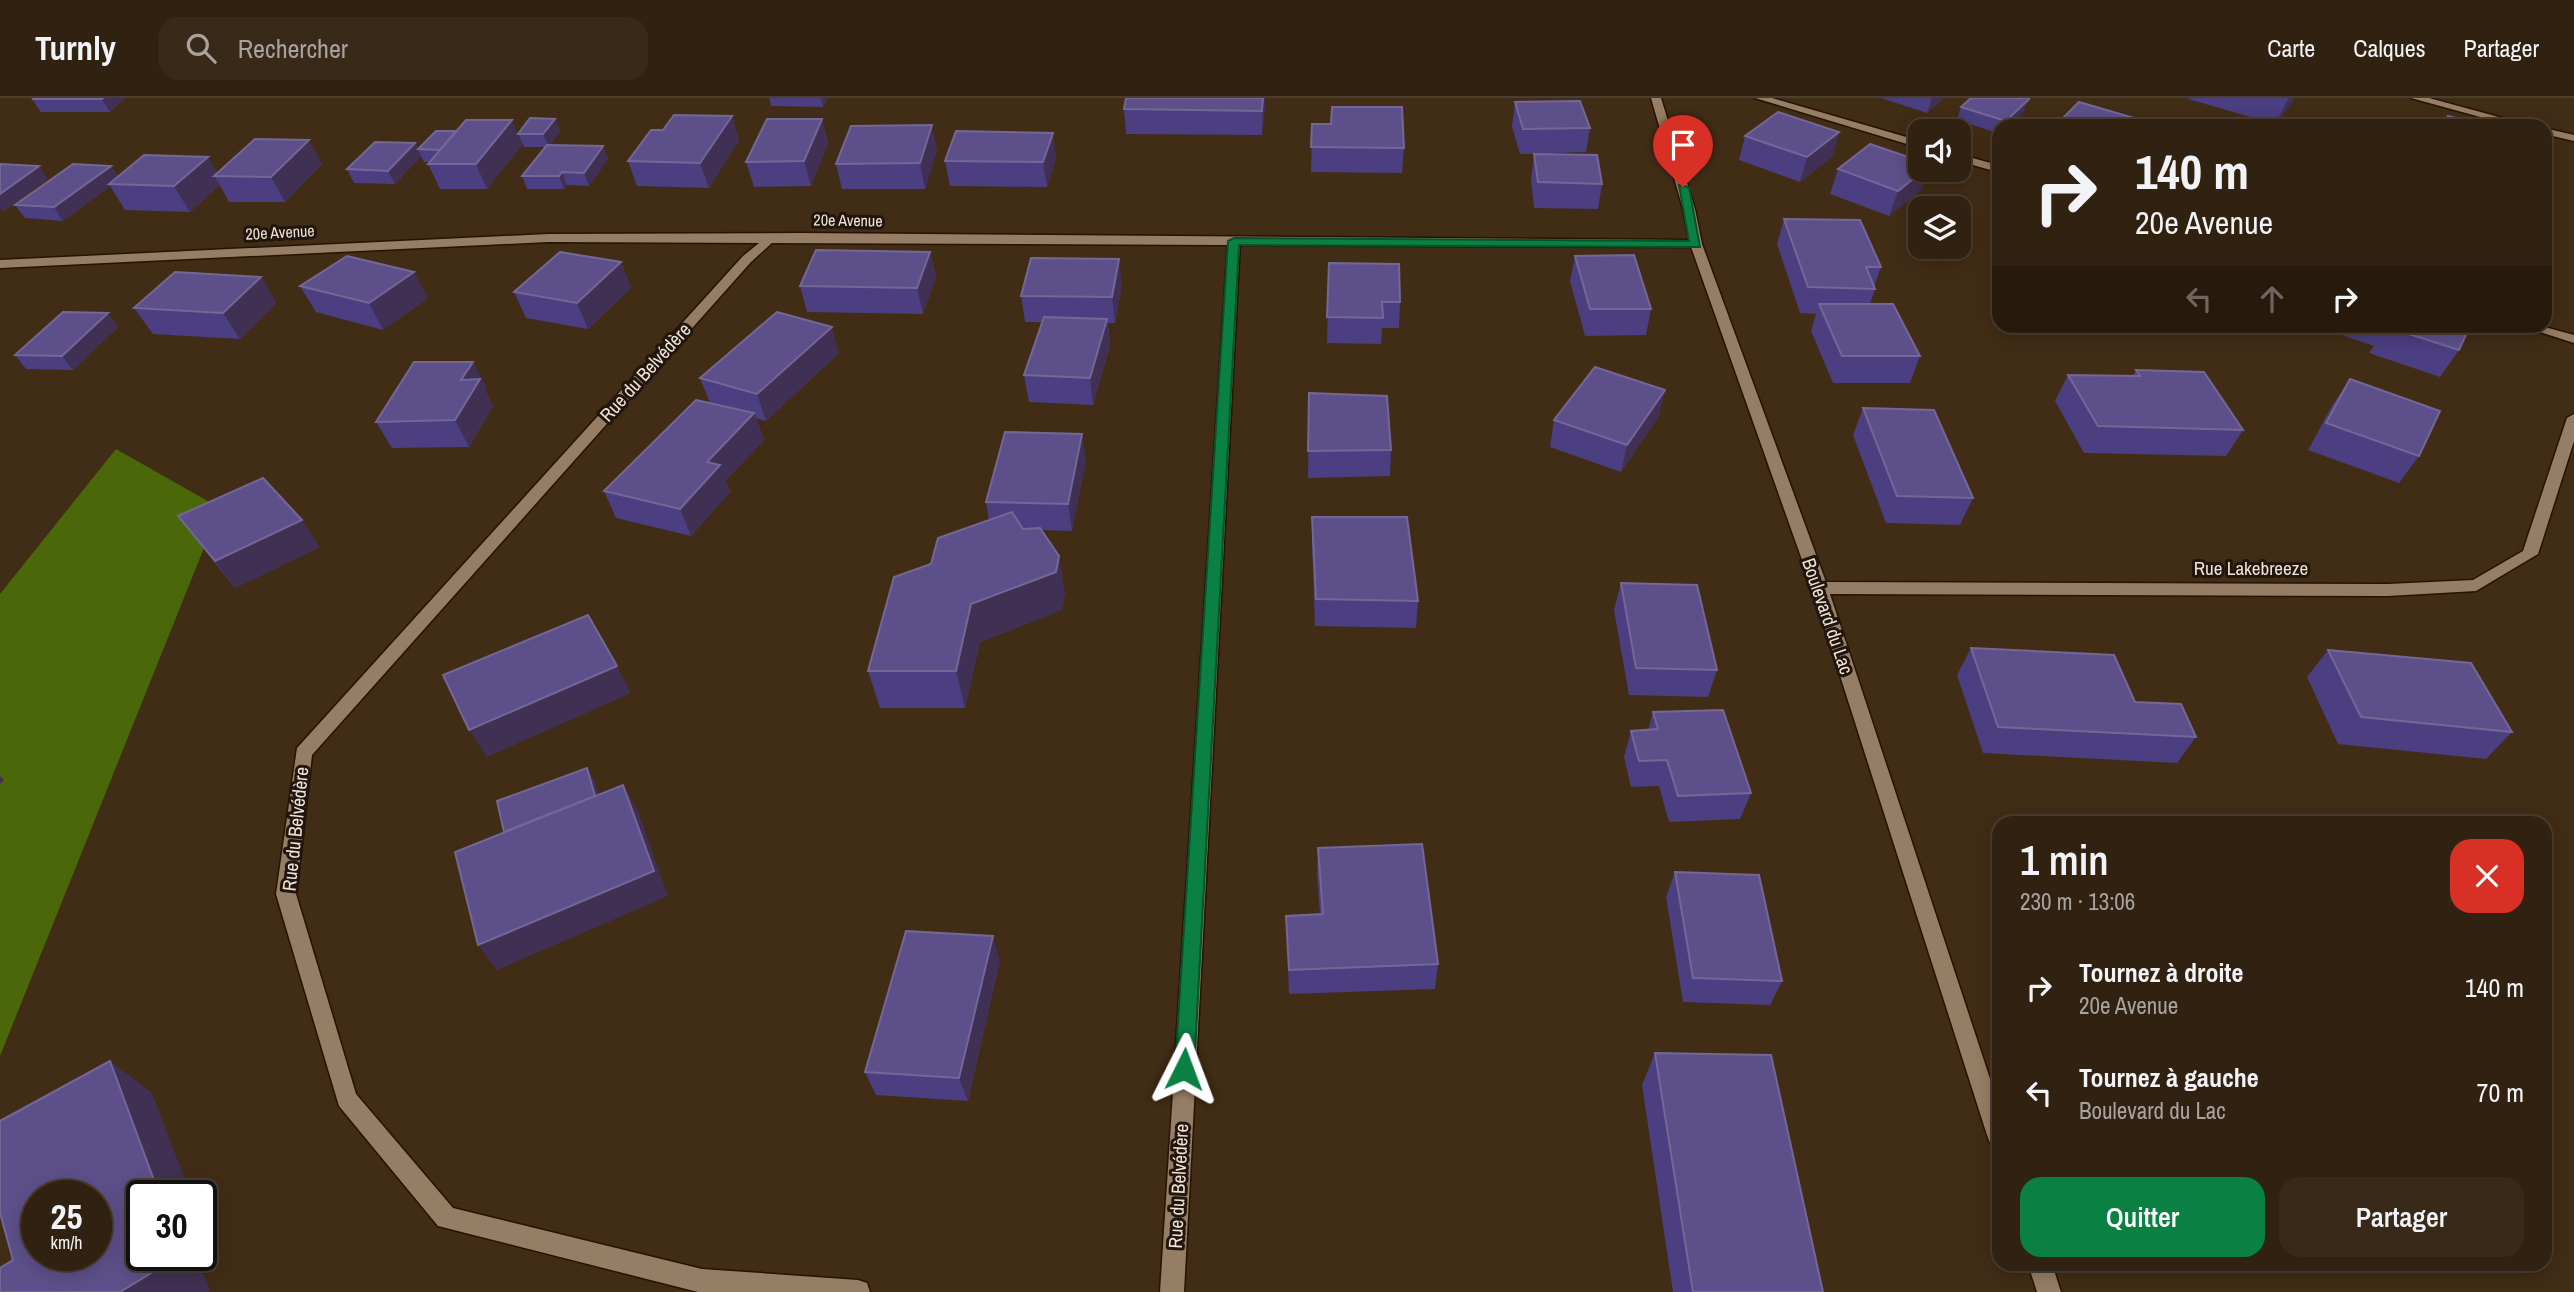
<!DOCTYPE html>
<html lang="fr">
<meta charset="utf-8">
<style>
body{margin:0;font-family:"Archivo Narrow",sans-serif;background:#392919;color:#f1f3f6;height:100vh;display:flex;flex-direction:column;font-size:26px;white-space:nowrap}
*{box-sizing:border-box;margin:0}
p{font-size:23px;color:#a8a39f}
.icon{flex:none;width:38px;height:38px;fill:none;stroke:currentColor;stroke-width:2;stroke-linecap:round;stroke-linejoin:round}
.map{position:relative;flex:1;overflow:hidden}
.details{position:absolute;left:1992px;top:718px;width:560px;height:455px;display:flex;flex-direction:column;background:#312110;border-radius:21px;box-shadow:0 4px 18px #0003,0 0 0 2px #4c3e30}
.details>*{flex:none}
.banner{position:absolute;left:1992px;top:21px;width:560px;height:214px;border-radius:21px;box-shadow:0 4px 18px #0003,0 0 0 2px #4c3e30;background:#312110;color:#f1f3f6;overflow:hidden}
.buttons{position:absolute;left:1908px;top:21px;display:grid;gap:14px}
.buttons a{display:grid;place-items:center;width:63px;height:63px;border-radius:14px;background:#312110;box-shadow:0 4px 18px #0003,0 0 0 2px #4c3e30;font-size:35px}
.speed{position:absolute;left:21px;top:1082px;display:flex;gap:14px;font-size:35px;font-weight:700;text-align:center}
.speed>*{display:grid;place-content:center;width:91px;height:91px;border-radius:50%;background:#312110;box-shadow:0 4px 18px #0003,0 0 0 2px #4c3e30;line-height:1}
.speed small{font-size:18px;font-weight:400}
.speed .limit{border:4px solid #111;border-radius:10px;background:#fff;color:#111}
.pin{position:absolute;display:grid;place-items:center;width:60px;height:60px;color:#fff;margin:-72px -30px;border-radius:50% 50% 50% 0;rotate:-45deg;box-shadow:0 0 7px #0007}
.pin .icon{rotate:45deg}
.me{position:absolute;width:77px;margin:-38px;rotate:3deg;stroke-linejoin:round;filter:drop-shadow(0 0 5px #0008)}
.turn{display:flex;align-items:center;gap:24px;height:147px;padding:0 28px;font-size:32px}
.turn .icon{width:91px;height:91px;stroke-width:2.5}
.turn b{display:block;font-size:49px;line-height:60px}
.lanes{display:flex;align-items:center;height:66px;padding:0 28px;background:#0003;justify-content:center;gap:35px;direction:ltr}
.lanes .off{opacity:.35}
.round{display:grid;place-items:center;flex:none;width:74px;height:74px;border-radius:21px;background:#392919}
.summary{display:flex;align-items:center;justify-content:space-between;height:119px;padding:0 28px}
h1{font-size:42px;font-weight:600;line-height:52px}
.primary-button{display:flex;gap:14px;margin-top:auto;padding:14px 28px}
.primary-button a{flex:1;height:80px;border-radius:21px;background:#0b8043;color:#fff;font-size:28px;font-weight:600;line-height:80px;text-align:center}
.primary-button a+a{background:#392919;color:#f1f3f6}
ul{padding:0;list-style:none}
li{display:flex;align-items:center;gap:21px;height:105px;padding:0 28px}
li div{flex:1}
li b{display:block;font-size:26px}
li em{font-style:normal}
header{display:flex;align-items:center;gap:42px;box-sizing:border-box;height:98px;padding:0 35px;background:#312110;border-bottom:2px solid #4c3e30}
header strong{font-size:33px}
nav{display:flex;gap:38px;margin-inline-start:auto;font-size:24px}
.search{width:490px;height:63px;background:#392919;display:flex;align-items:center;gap:18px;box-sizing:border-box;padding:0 24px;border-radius:21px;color:#a8a39f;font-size:26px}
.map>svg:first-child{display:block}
</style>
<header>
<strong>Turnly</strong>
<div class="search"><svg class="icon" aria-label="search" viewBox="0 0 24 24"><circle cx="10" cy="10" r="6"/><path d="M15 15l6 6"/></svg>Rechercher</div>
<nav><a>Carte</a><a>Calques</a><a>Partager</a></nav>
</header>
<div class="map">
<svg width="2574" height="1194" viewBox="0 0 2574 1194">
<rect width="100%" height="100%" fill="#412c16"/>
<path fill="#4a6809" d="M116,351L220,410L0,958V496Z"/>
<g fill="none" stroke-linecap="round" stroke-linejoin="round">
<defs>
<g id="minor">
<path d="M1755,0H1772L1920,43V50Z"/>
<path d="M2411,0H2429L2532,28H2513Z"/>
<path d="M2544,30L2574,37V43L2544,36Z"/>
<path d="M1958,56L1998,67V74L1958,63Z"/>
<path d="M769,137L775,141L773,144L751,164L312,657L296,796L356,996L453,1110L702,1171L858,1182L867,1185L870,1194H698L438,1128L339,1008L276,796L297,650L743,158Z"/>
<path d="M1234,139L1240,143L1184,1194H1160L1228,143Z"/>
<path d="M1696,142L1702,146L1826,484L2388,486L2473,482L2523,453L2567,320L2574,316V343L2538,456L2476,493L2388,498L1830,496L1998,1005V1048L1990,1045L1987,1037L1812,490L1690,146Z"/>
<path d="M2521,228H2541L2574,237V245Z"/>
<path d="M2028,1166H2052L2061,1194H2037Z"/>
</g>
<path id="tertiary" d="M1651,0H1661L1695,111L1702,146L1700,149L548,144L0,170V162L548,136L800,135L1689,142L1683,111Z"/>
</defs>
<use href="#minor" stroke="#271300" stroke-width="3"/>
<use href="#tertiary" stroke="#271300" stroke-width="3"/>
<use href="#minor" fill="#967d65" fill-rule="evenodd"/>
<use href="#tertiary" fill="#967d65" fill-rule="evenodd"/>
</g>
<g fill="#4b3e81">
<path d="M34,0H125L110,14H41L32,1Z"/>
<path d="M769,0H828L823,9L771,8Z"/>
<path d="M1881,0H1944L1927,15Z"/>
<path d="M2189,0H2294L2291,6L2275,26L2188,1Z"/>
<path d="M1515,4L1590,30L1586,54L1520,56L1512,29Z"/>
<path d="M1265,9L1262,37L1126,36L1124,11Z"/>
<path d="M1961,9L2024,13L2009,28H1998V35L1957,22Z"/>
<path d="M732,18L739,42L709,90L637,88L628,63L663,32Z"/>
<path d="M555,21L560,33L550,47L603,48L608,61L589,88L567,87L564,91H527L522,78L545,49H524L518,36Z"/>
<path d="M822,21L828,45L811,88L754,89L746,64Z"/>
<path d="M1312,26H1331L1404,50L1402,75L1311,74Z"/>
<path d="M1839,34L1832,59L1800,84L1739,62L1745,38Z"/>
<path d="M415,45L418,51L522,47L487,91H440L428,66L429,64H424L421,58L395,86L354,85L347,71Z"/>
<path d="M937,52L925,91H842L836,66Z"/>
<path d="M1534,56L1602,86L1598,111L1534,110L1531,81Z"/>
<path d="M208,59L217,75L322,66L285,104H229L220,87L190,114L125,112L110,88L63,123L25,120L15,107L111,68L118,79Z"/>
<path d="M1056,60L1047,89L950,88L945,63Z"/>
<path d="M1838,71L1921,92L1889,118L1830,96Z"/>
<path d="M1784,121L1881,169L1874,188L1875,191L1870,206L1920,258L1910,285H1833L1811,233L1816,216L1800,215L1777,146Z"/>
<path d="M1998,123V144L1991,142Z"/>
<path d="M930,154L936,179L923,216L807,214L800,188Z"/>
<path d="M1575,158L1651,211L1646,237L1585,238L1570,183Z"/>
<path d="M621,164L631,190L588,231L526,220L514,194Z"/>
<path d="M1329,165L1400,204L1399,230H1382L1381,246L1327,245Z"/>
<path d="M261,179L276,205L240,241L153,236L134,210Z"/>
<path d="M1122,187L1115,225H1108L1110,248L1093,307L1029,304L1024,277L1042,224H1025L1021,198Z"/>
<path d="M300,188L428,200L383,232L316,214Z"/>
<path d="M2319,228H2470L2459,252L2440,279L2369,255L2374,248L2318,229Z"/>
<path d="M118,229L73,272L26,271L15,257Z"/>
<path d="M839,255L766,323L756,320L764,342L726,382L730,394L691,438L616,420L604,393L710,305L700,280Z"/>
<path d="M2136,272L2243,332L2226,358L2084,355L2055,303L2068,277L2133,278Z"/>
<path d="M2350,281L2419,358L2399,385L2308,352L2332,308Z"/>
<path d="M487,290L485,292L493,308L469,349L392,350L376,324Z"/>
<path d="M1309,295L1391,352L1390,378L1308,380Z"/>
<path d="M1863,310L1973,400L1960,427L1886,425L1853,337Z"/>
<path d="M1659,318L1621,374L1550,349L1554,322Z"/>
<path d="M1086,362L1072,433L1041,432L1065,495L1062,512L980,544L965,610H880L868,573L931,466L989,422L986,404Z"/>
<path d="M178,418L320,449L235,490Z"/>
<path d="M1312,419L1418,503L1416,530L1315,528L1312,446Z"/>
<path d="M1621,485L1717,572L1708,599L1629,597L1614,512Z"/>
<path d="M1971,550L2135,604L2196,639L2177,665L1983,655L1957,577Z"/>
<path d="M2328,552L2512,634L2486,661L2338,646L2307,579Z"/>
<path d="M1653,614L1751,695L1740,721L1669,724L1659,688L1631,689L1624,659L1631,633L1648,632Z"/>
<path d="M1318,750L1438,866L1435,891L1289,896L1286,818L1320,816L1317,775Z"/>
<path d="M1675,774L1782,883L1770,907L1683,904L1666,799Z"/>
<path d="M1000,862L968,1003L876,997L865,974Z"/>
<path d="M1655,955L1823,1194H1673L1642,987Z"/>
</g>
<g fill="#403053">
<path d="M103,0H125L110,14L102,1Z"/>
<path d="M821,0H828L823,9Z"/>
<path d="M1263,0H1265V9L1262,37Z"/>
<path d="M1932,0H1944L1927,15Z"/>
<path d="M2289,0H2294L2291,6L2275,26Z"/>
<path d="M2029,1L2024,13L2009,28H2004L2006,23Z"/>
<path d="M732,18L739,42L709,90L700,65Z"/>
<path d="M555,21L560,33L549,49L543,36Z"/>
<path d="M822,21L828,45L811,88L804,63Z"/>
<path d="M512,22L522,47L487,91L476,66Z"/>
<path d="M932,27L937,52L925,91L920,65Z"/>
<path d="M1839,34L1832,59L1800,84L1807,59Z"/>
<path d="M1053,35L1056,60L1047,89L1043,64Z"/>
<path d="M309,42L322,66L285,104L271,79Z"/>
<path d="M415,45L421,58L395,86L388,73Z"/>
<path d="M603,48L608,61L589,88L584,75Z"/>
<path d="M208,59L219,79L214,78L220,87L190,114L174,88Z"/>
<path d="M39,68L48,81L3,114L0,110V96Z"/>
<path d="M111,68L119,82L109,86L110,88L63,123L54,109Z"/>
<path d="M1924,72H1928L1921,92L1889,118L1898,93Z"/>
<path d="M562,74L567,87L564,91L559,78Z"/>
<path d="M930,154L936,179L923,216L917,190Z"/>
<path d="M1119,161L1122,187L1115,225L1112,199Z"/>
<path d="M621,164L631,190L588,231L577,205Z"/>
<path d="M414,174L428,200L383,232L369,205Z"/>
<path d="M261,179L276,205L240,241L223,215Z"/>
<path d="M108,215L118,229L73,272L62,258Z"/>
<path d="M1107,221L1110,248L1093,307L1090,280Z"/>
<path d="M832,229L839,255L766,323L757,296Z"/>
<path d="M473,264L487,290L485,292L493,308L469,349L455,322L461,282Z"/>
<path d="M1665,292L1659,318L1621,374L1627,347Z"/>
<path d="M754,315L764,342L726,382L730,394L691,438L680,411L707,364Z"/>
<path d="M1082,336L1086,362L1072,433L1068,406Z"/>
<path d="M302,422L320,449L235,490L215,463Z"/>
<path d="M1059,458L1065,495L1062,512L980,544L965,610L956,573L971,506Z"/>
<path d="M617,568L631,595L487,659L469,632Z"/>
<path d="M587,670L595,684L603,714L513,747Z"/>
<path d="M0,678L4,682L0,686Z"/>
<path d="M623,687L638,713L668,798L497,872L478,847Z"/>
<path d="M993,838L1000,862L968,1003L959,980Z"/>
<path d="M110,963L152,995L191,1097H156Z"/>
<path d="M162,1157H196L210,1194H120Z"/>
</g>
<g fill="#5d508a" stroke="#746796" stroke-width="2" fill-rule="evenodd">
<path d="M34,0H103L102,1H32Z"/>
<path d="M1126,0H1263L1262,13L1124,11Z"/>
<path d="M1971,0H2027L2029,1L2006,23L1961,9Z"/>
<path d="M1580,3L1590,30L1523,31L1515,4Z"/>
<path d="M2079,4L2134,20L2127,28H2060L2056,27Z"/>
<path d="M1332,9H1402L1404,50L1311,49L1312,26H1331Z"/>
<path d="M1778,14L1839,34L1807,59L1745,38Z"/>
<path d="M674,17L732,18L700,65L628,63L651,32H663Z"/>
<path d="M2448,18L2474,25L2473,28H2443Z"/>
<path d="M530,20L555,21L543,36H518Z"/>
<path d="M767,21H822L804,63L746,64Z"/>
<path d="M466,22H512L476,66H428Z"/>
<path d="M932,27L920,65L836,66L851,28Z"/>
<path d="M436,33H456L440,52L418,51Z"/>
<path d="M956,33L1053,35L1043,64L945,63Z"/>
<path d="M255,41L309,42L271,79L214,78Z"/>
<path d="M375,44L415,45L388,73L347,71Z"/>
<path d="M1870,46L1920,63V72H1924L1898,93L1838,71Z"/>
<path d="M547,47L603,48L584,75L562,74L559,78H522Z"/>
<path d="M1534,56L1597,57L1602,86L1538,84Z"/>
<path d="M144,57L208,59L174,88L109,86Z"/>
<path d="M0,66L39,68L0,96Z"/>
<path d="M73,66L111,68L54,109L15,107Z"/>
<path d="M1784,121L1860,122L1881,169H1866L1875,191L1808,189Z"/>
<path d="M816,152L930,154L917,190L800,188Z"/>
<path d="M560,154L621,164L577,205L514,194Z"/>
<path d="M1634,157L1651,211H1590L1575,158Z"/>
<path d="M347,158L414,174L369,205L300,188Z"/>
<path d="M1031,160L1119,161L1112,199L1021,198Z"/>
<path d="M1329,165L1399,166L1400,204H1382L1383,220L1327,219Z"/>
<path d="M175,174L261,179L223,215L134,210Z"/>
<path d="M1819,206H1893L1920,258H1842Z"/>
<path d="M63,214L108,215L62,258L15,257Z"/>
<path d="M777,214L832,229L757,296L700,280Z"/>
<path d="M1044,219L1107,221L1090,280L1024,277Z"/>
<path d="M2388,228H2470L2459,252L2387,229Z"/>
<path d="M414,264H473L461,282L480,281L455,322L376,324Z"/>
<path d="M1595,269L1665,292L1627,347L1554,322Z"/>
<path d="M2136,272L2204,274L2243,332L2098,328L2068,277L2140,278Z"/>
<path d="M2350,281L2440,313L2419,358L2326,325Z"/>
<path d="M1309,295L1387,298L1391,352L1308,353Z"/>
<path d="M696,302L754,315L707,364L720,367L680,411L604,393Z"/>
<path d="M1863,310L1934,312L1973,400L1897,398Z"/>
<path d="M1005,334L1082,336L1068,406L986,404Z"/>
<path d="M263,380L302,422L215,463L178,418Z"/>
<path d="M1012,414L1023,431L1040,430L1059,458L1056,474L971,506L956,573H868L894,479L931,466L938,440Z"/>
<path d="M1312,419H1407L1418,503L1316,501Z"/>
<path d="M1621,485L1697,487L1717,572L1636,570Z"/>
<path d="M588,517L617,568L469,632L443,577Z"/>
<path d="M1971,550L2114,557L2135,604L2181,606L2196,639L1998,629Z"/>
<path d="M2328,552L2471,565L2512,634L2361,619Z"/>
<path d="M1723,612L1751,695L1678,698L1667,662L1639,663L1631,633L1658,631L1653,614Z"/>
<path d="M587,670L595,698L504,734L497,703Z"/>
<path d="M623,687L654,773L478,847L455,754Z"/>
<path d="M1422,746L1438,866L1289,872L1286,818L1323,816L1318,750Z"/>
<path d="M1675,774L1759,777L1782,883L1693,880Z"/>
<path d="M906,833L993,838L959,980L865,974Z"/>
<path d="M1655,955L1771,957L1823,1194H1693Z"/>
<path d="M110,963L159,1096L156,1097H142V1157H162L166,1166L120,1194H0V1170L13,1162L0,1115V1023ZM37,1097H96V1157H37Z"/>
</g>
<path fill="#0b8043" stroke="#07532c" stroke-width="2" d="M1679,87L1689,89L1700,149L1239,147L1194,971L1191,977L1184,980L1177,977L1175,971L1228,143L1234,140L1689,143Z"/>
<g text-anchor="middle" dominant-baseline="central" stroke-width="6" stroke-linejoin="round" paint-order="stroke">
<g font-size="16" fill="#f1e3d6" stroke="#20160d">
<text transform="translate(848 122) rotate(1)">20e Avenue</text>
<text transform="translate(280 134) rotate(-3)">20e Avenue</text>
</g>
<g font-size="19" fill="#f1e3d6" stroke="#20160d">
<text transform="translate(645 274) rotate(-48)">Rue du Belvédère</text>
<text x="2251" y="470">Rue Lakebreeze</text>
<text transform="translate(1828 518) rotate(71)">Boulevard du Lac</text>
<text transform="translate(295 731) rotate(-84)">Rue du Belvédère</text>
<text transform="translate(1178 1088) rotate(-87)">Rue du Belvédère</text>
</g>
</g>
</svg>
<div class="buttons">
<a><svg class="icon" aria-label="sound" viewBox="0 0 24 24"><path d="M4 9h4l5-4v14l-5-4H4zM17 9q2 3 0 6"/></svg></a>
<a><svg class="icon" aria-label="layers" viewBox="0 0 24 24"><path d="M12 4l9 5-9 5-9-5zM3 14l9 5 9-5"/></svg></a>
</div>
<div class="speed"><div>25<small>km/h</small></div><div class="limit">30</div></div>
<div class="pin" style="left:1683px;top:89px;background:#d93025"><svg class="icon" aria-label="arrive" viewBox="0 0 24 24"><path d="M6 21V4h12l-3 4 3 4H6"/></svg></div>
<svg class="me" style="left:1184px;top:971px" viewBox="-20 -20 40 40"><path d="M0-17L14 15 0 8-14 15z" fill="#0b8043" stroke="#fff" stroke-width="4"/></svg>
<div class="banner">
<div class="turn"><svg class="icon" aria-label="right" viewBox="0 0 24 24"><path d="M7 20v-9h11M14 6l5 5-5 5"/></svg><div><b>140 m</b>20e Avenue</div></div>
<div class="lanes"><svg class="icon off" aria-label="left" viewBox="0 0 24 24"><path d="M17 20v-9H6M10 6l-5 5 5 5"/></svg><svg class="icon off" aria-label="ahead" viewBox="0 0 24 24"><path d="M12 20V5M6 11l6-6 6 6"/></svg><svg class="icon" aria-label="right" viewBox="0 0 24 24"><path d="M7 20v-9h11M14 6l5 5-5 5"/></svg></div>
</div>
<section class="details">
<div class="summary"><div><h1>1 min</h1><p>230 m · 13:06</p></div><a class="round" style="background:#d93025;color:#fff"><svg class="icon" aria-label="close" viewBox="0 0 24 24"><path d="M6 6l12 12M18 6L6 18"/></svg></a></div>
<ul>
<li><svg class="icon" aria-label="right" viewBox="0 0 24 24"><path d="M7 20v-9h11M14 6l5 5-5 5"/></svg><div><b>Tournez à droite</b><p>20e Avenue</p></div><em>140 m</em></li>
<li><svg class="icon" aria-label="left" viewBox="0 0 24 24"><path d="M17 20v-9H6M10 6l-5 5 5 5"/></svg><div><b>Tournez à gauche</b><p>Boulevard du Lac</p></div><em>70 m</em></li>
</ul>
<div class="primary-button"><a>Quitter</a><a>Partager</a></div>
</section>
</div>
